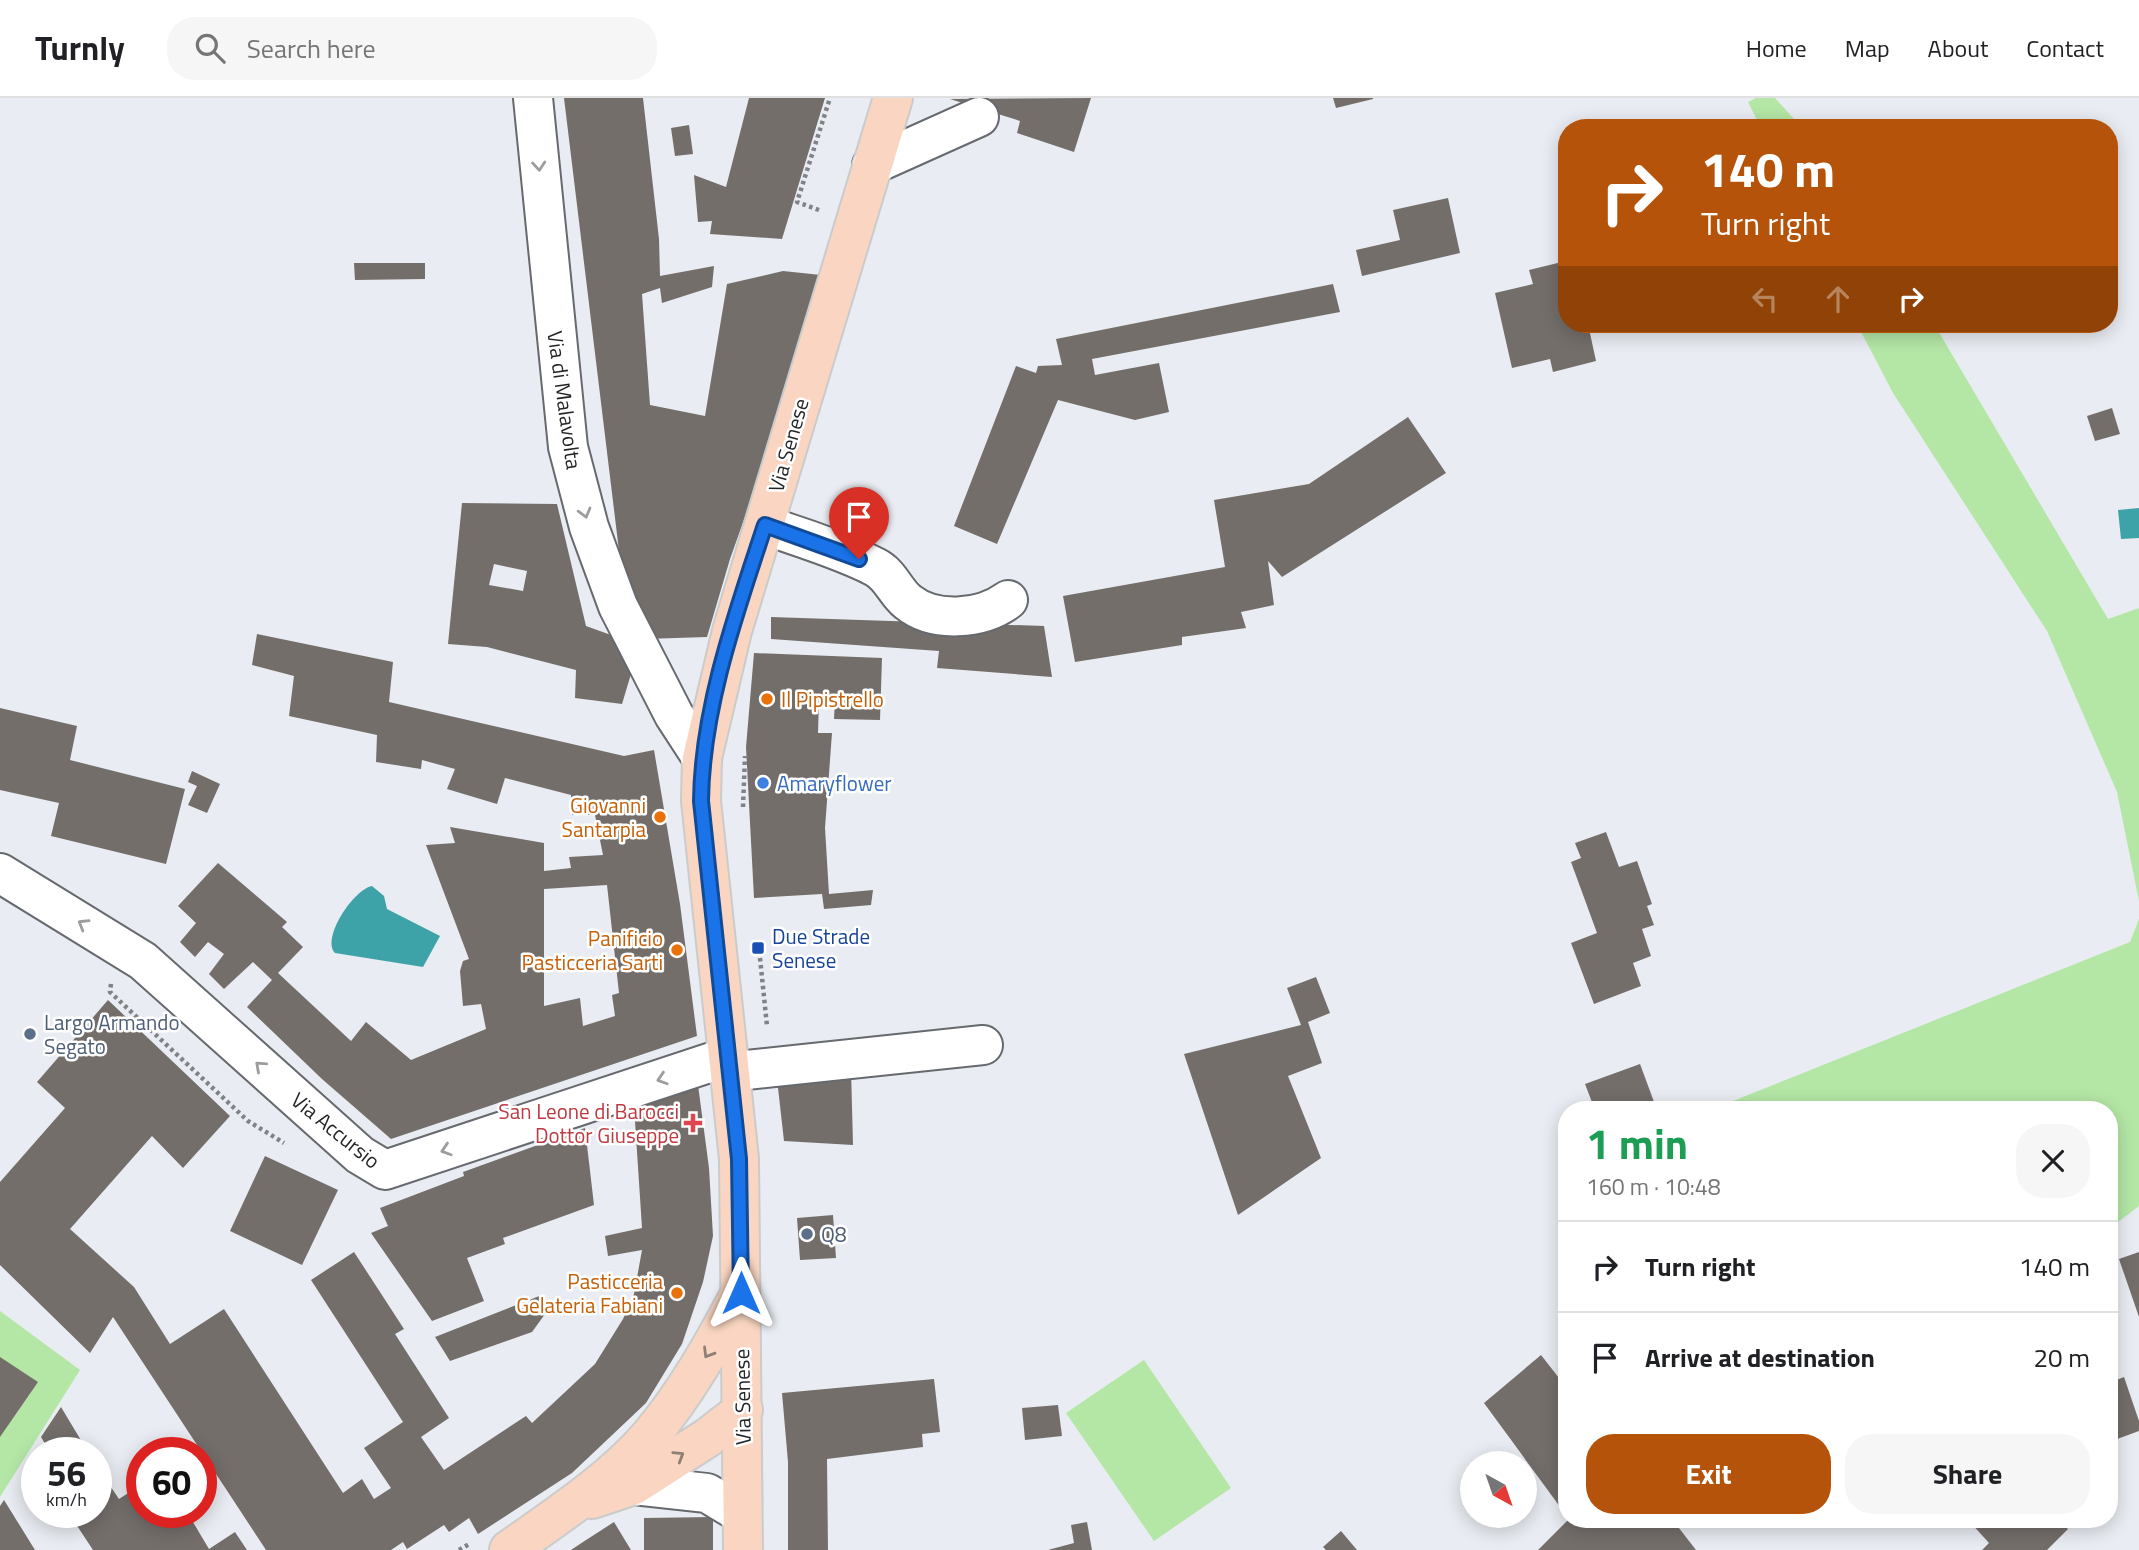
<!DOCTYPE html>
<meta charset="utf-8">
<style>
body{margin:0;font-family:"Titillium Web",sans-serif;background:#f6f6f6;color:#202124;height:100vh;display:flex;flex-direction:column;font-size:26px;white-space:nowrap}
*{box-sizing:border-box;margin:0}
p{font-size:23px;color:#757577}
.icon{flex:none;width:38px;height:38px;fill:none;stroke:currentColor;stroke-width:2;stroke-linecap:round;stroke-linejoin:round}
.map{position:relative;flex:1;overflow:hidden}
.panel{position:absolute;left:1558px;top:1003px;width:560px;height:427px;display:flex;flex-direction:column;background:#fff;border-radius:28px;box-shadow:0 4px 18px #0003}
.panel>*{flex:none}
.hud{position:absolute;left:1558px;top:21px;width:560px;height:214px;border-radius:28px;box-shadow:0 4px 18px #0003;background:#b45309;color:#fff;overflow:hidden}
.needle{width:46px;rotate:140deg}
.controls{position:absolute;left:1460px;top:1353px;display:grid;gap:14px}
.controls a{display:grid;place-items:center;width:77px;height:77px;border-radius:50%;background:#fff;box-shadow:0 4px 18px #0003;font-size:35px}
.speed{position:absolute;left:21px;top:1339px;display:flex;gap:14px;font-size:35px;font-weight:700;text-align:center}
.speed>*{display:grid;place-content:center;width:91px;height:91px;border-radius:50%;background:#fff;box-shadow:0 4px 18px #0003;line-height:1}
.speed small{font-size:18px;font-weight:400}
.speed .limit{border:10px solid #d22;background:#fff;color:#111}
.pin{position:absolute;display:grid;place-items:center;width:60px;height:60px;color:#fff;margin:-72px -30px;border-radius:50% 50% 50% 0;rotate:-45deg;box-shadow:0 0 7px #0007}
.pin .icon{rotate:45deg}
.me{position:absolute;width:77px;margin:-38px;rotate:0deg;stroke-linejoin:round;filter:drop-shadow(0 0 5px #0008)}
.turn{display:flex;align-items:center;gap:24px;height:147px;padding:0 28px;font-size:32px}
.turn .icon{width:91px;height:91px;stroke-width:2.5}
.turn b{display:block;font-size:49px;line-height:60px}
.lanes{display:flex;align-items:center;height:66px;padding:0 28px;background:#0003;justify-content:center;gap:35px;direction:ltr}
.lanes .off{opacity:.35}
.round{display:grid;place-items:center;flex:none;width:74px;height:74px;border-radius:28px;background:#f6f6f6}
.summary{display:flex;align-items:center;justify-content:space-between;height:119px;padding:0 28px}
h1{font-size:42px;font-weight:700;line-height:52px;color:#1e9e55}
.primary-button{display:flex;gap:14px;margin-top:auto;padding:14px 28px}
.primary-button a{flex:1;height:80px;border-radius:28px;background:#b45309;color:#fff;font-size:28px;font-weight:700;line-height:80px;text-align:center}
.primary-button a+a{background:#f6f6f6;color:#202124}
ul{padding:0;list-style:none}
li{display:flex;align-items:center;gap:21px;height:91px;padding:0 28px;border-top:2px solid #e0e0e0}
li div{flex:1}
li b{display:block;font-size:26px}
li em{font-style:normal}
header{display:flex;align-items:center;gap:42px;box-sizing:border-box;height:98px;padding:0 35px;background:#fff;border-bottom:2px solid #e0e0e0}
header strong{font-size:33px}
nav{display:flex;gap:38px;margin-inline-start:auto;font-size:24px}
.search{width:490px;height:63px;background:#f6f6f6;display:flex;align-items:center;gap:18px;box-sizing:border-box;padding:0 24px;border-radius:28px;color:#757577;font-size:26px}
.map>svg:first-child{display:block}
</style>
<header>
<strong>Turnly</strong>
<div class="search"><svg class="icon" aria-label="search" viewBox="0 0 24 24"><circle cx="10" cy="10" r="6"/><path d="M15 15l6 6"/></svg>Search here</div>
<nav><a>Home</a><a>Map</a><a>About</a><a>Contact</a></nav>
</header>
<div class="map">
<svg width="2139" height="1452" viewBox="0 0 2139 1452">
<rect width="100%" height="100%" fill="#e9ecf2"/>
<g fill="#b4e7a6">
<path d="M1756,0H1775L1802,30H1761L1748,4Z"/>
<path d="M1857,226H1934L2108,521L2139,510V803L2117,694L2047,533L1893,295Z"/>
<path d="M2139,821V1108L2109,1131V1012L1713,1011L2130,844Z"/>
<path d="M0,1213L80,1272L0,1399Z"/>
<path d="M1144,1262L1231,1390L1154,1443L1066,1315Z"/>
</g>
<g fill="#3ea3a9">
<path d="M2139,410V440L2121,441L2118,412Z"/>
<path d="M372,788L384,798L387,811L440,838L423,869L335,855C321,840 354,791 372,788Z"/>
</g>
<g fill="#746e6b" fill-rule="evenodd">
<path d="M564,0H643L659,141L660,178L714,168L712,189L662,205L660,190L642,196L650,307L705,318L727,186L783,173L821,177L777,329L730,461L707,539L644,541L620,461Z"/>
<path d="M749,0H825L782,141L710,136L712,123L698,124L694,77L726,89Z"/>
<path d="M1091,0L1074,54L1017,35L1020,23L950,1Z"/>
<path d="M1333,0H1373V1L1336,10Z"/>
<path d="M689,27L693,56L675,58L671,30Z"/>
<path d="M1448,100L1460,155L1362,178L1356,152L1400,142L1393,112Z"/>
<path d="M1566,163V226H1588L1596,263L1553,274L1550,261L1512,270L1495,195L1533,186L1529,172Z"/>
<path d="M354,165H425V181L355,182Z"/>
<path d="M1333,186L1340,214L1092,261L1095,277L1159,265L1169,314L1135,322L1058,302L997,446L954,428L1016,268L1036,275L1038,268L1062,267L1056,241Z"/>
<path d="M2112,310L2120,336L2095,343L2087,318Z"/>
<path d="M1408,319L1446,375L1282,479L1268,463L1274,507L1241,514L1246,530L1182,539V547L1075,564L1063,498L1225,469L1214,402L1309,386Z"/>
<path d="M462,405L557,406L586,528L611,537L631,576L622,606L575,600L576,572L487,549L448,546ZM494,466L527,473L523,493L489,487Z"/>
<path d="M771,519L1044,528L1052,579L937,570L939,553L771,541Z"/>
<path d="M257,536L393,564L389,604L624,658L654,652L680,806L697,938L391,1041L322,981L247,909L272,882L253,864L224,891L209,876L224,856L208,844L195,859L180,844L196,825L178,808L218,765L287,824L282,829L303,849L278,875L351,943L366,924L411,962L486,931L481,906L463,908L460,873L463,863L469,861L426,747L455,745L450,729L544,745V773L571,770L569,759L603,757L595,717H572L571,697L505,680L497,706L447,691L455,671L422,662L421,671L376,664L377,637L289,618L294,578L252,567ZM607,787L619,895L612,897L615,918L583,928L580,900L544,908V791Z"/>
<path d="M754,555L882,560L880,622L834,621L835,602H819L818,635H832L825,730L829,796L873,792L871,807L824,811L822,796L754,800L746,649Z"/>
<path d="M0,610L77,628L70,662L185,691L166,766L51,738L59,705L0,692Z"/>
<path d="M192,673L220,686L207,715L188,707L197,688L188,684Z"/>
<path d="M1606,734L1619,769L1637,763L1652,806L1647,808L1654,827L1642,831L1651,858L1633,865L1641,888L1594,906L1571,845L1597,835L1571,764L1581,760L1575,745Z"/>
<path d="M1316,879L1330,915L1308,924L1322,965L1288,978L1321,1060L1238,1117L1184,956L1301,927L1287,890Z"/>
<path d="M108,902L230,1018L183,1070L152,1038L70,1131L134,1189L170,1246L224,1211L343,1395L362,1381L374,1401L391,1390L364,1350L403,1324L311,1182L354,1154L404,1231L395,1236L449,1320L421,1339L444,1372L526,1318L532,1325L595,1266L623,1221L634,1196L642,1152L608,1158L605,1138L642,1130L634,1008L698,987L709,1070L713,1138L703,1184L682,1246L646,1305L572,1375L478,1436L469,1420L449,1434L444,1427L407,1451L403,1444L391,1452H266L113,1219L90,1255L0,1167V1084L65,1010L37,984Z"/>
<path d="M1640,966L1657,1012H1595L1585,986Z"/>
<path d="M851,971L853,1047L784,1043L777,981Z"/>
<path d="M585,1030L594,1107L503,1140L505,1146L467,1160L484,1203L432,1223L371,1135L388,1128L380,1110L464,1078L463,1074Z"/>
<path d="M265,1058L338,1092L302,1167L230,1133Z"/>
<path d="M833,1117L836,1160L800,1162L797,1120Z"/>
<path d="M2139,1154V1219L2119,1161Z"/>
<path d="M542,1197L548,1212L532,1234L450,1263L435,1239Z"/>
<path d="M1541,1257L1566,1289V1417L1484,1305Z"/>
<path d="M0,1259L38,1284L0,1339Z"/>
<path d="M2124,1279L2139,1323V1333L2109,1344V1285Z"/>
<path d="M934,1281L940,1334L922,1336L923,1349L827,1361L828,1452H788V1364L782,1295Z"/>
<path d="M1058,1307L1062,1338L1025,1342L1022,1310Z"/>
<path d="M61,1309L88,1354H50L41,1339Z"/>
<path d="M96,1367L119,1401L142,1386V1414H187L209,1451L235,1434L247,1452H93L68,1414H96Z"/>
<path d="M4,1402L35,1452H0V1408Z"/>
<path d="M713,1419V1452H644V1420Z"/>
<path d="M1569,1421H1672L1696,1452H1538Z"/>
<path d="M1973,1421H2058L2068,1431L2047,1452H1982L1989,1445L1970,1424Z"/>
<path d="M614,1424L631,1452H571L583,1444Z"/>
<path d="M1087,1424L1092,1452H1048L1074,1445L1071,1427Z"/>
<path d="M1341,1433L1357,1452H1326L1323,1449Z"/>
</g>
<g fill="none" stroke-linecap="round" stroke-linejoin="round">
<defs>
<g id="minor">
<path d="M533,0L568,349L589,429L618,508L674,617L702,660"/>
<path d="M872,67L979,19"/>
<path d="M765,427C801,440 840,451 875,469C891,477 895,494 908,504C934,525 981,522 1008,502"/>
<path d="M0,775L143,863L360,1057L385,1072L727,959"/>
<path d="M728,974L983,947"/>
<path d="M634,1387L707,1395L742,1416"/>
</g>
<g id="major">
<path d="M592,1401L634,1387L707,1340L743,1312"/>
<path d="M509,1452C557,1418 611,1383 650,1338C686,1295 713,1247 739,1198"/>
<path d="M743,1452L739,1061L701,703L702,660L732,533L893,0"/>
</g>
</defs>
<use href="#minor" stroke="#66696e" stroke-width="42"/>
<use href="#major" stroke="#cacbcb" stroke-width="42"/>
<g stroke="#7f8286" stroke-width="4.5" stroke-dasharray="3.5 3.5" stroke-linecap="butt">
<path d="M819,112L797,104L830,0"/>
<path d="M743,709L745,658"/>
<path d="M760,860L767,928"/>
<path d="M111,886L110,894L248,1023L284,1045"/>
<path d="M459,1452L471,1445"/>
</g>
<use href="#minor" stroke="#fff" stroke-width="38"/>
<use href="#major" stroke="#fad6c2" stroke-width="38"/>
</g>
<defs><path id="oneway-chevron" d="M-2-3.5L2.5 0L-2 3.5" fill="none" stroke-width="1.6" stroke-linecap="round" stroke-linejoin="round" transform="scale(1.75)"/></defs>
<g stroke="#9c9d9e">
<use href="#oneway-chevron" transform="translate(539 68) rotate(85)"/>
<use href="#oneway-chevron" transform="translate(585 415) rotate(75)"/>
<use href="#oneway-chevron" transform="translate(83 826) rotate(-149)"/>
<use href="#oneway-chevron" transform="translate(260 968) rotate(-138)"/>
<use href="#oneway-chevron" transform="translate(662 981) rotate(162)"/>
<use href="#oneway-chevron" transform="translate(446 1052) rotate(162)"/>
</g>
<g stroke="#8e7e74">
<use href="#oneway-chevron" transform="translate(708 1255) rotate(121)"/>
<use href="#oneway-chevron" transform="translate(679 1358) rotate(-32)"/>
</g>
<g fill="none" stroke-linecap="round" stroke-linejoin="round">
<defs>
<path id="route" d="M741,1195L739,1061L701,703C702,610 736,515 765,427L859,461"/>
</defs>
<use href="#route" stroke="#114b97" stroke-width="18"/>
<use href="#route" stroke="#1a73e8" stroke-width="12"/>
</g>
<g fill="#e8710a" stroke="#fff" stroke-width="2.5">
<circle cx="767" cy="601" r="7"/>
<circle cx="660" cy="719" r="7"/>
<circle cx="677" cy="852" r="7"/>
<circle cx="677" cy="1195" r="7"/>
</g>
<circle fill="#3f7fe0" stroke="#fff" stroke-width="2.5" cx="763" cy="685" r="7"/>
<rect fill="#1a4fb4" stroke="#fff" stroke-width="2.5" x="751" y="843" width="14" height="14" rx="3.5"/>
<g fill="#5c6f8a" stroke="#fff" stroke-width="2.5">
<circle cx="30" cy="936" r="7"/>
<circle cx="807" cy="1136" r="7"/>
</g>
<path fill="#e0444e" stroke="#fff" stroke-width="2.5" d="M689.5 1014.5h7v7h7v7h-7v7h-7v-7h-7v-7h7z"/>
<g text-anchor="middle" dominant-baseline="central" stroke-width="5" stroke-linejoin="round" paint-order="stroke">
<g font-size="21" fill="#232527" stroke="#fff">
<text transform="translate(565 302) rotate(82)">Via di Malavolta</text>
<text transform="translate(788 347) rotate(-74)">Via Senese</text>
<text transform="translate(336 1032) rotate(39)">Via Accursio</text>
<text transform="translate(742 1299) rotate(-91)">Via Senese</text>
</g>
<g font-size="21" fill="#c56008" stroke="#fff" text-anchor="end">
<text x="781" y="601" text-anchor="start">Il Pipistrello</text>
<text x="646" y="707">Giovanni<tspan x="646" dy="24">Santarpia</tspan></text>
<text x="663" y="840">Panificio<tspan x="663" dy="24">Pasticceria Sarti</tspan></text>
<text x="663" y="1183">Pasticceria<tspan x="663" dy="24">Gelateria Fabiani</tspan></text>
</g>
<g font-size="21" fill="#366cbe" stroke="#fff" text-anchor="start">
<text x="777" y="685">Amaryflower</text>
</g>
<g font-size="21" fill="#164399" stroke="#fff" text-anchor="start">
<text x="772" y="838">Due Strade<tspan x="772" dy="24">Senese</tspan></text>
</g>
<g font-size="21" fill="#4e5e75" stroke="#fff" text-anchor="start">
<text x="44" y="924">Largo Armando<tspan x="44" dy="24">Segato</tspan></text>
<text x="821" y="1136">Q8</text>
</g>
<g font-size="21" fill="#be3a42" stroke="#fff" text-anchor="end">
<text x="679" y="1013">San Leone di Barocci<tspan x="679" dy="24">Dottor Giuseppe</tspan></text>
</g>
</g>
</svg>
<div class="controls">
<a><svg class="needle" viewBox="-14 -14 28 28"><path d="M0-13l5 13h-10z" fill="#e53935"/><path d="M0 13l5-13h-10z" fill="#757577"/></svg></a>
</div>
<div class="speed"><div>56<small>km/h</small></div><div class="limit">60</div></div>
<div class="pin" style="left:859px;top:461px;background:#d93025"><svg class="icon" aria-label="arrive" viewBox="0 0 24 24"><path d="M6 21V4h12l-3 4 3 4H6"/></svg></div>
<svg class="me" style="left:741px;top:1195px" viewBox="-20 -20 40 40"><path d="M0-17L14 15 0 8-14 15z" fill="#1a73e8" stroke="#fff" stroke-width="4"/></svg>
<div class="hud">
<div class="turn"><svg class="icon" aria-label="right" viewBox="0 0 24 24"><path d="M7 20v-9h11M14 6l5 5-5 5"/></svg><div><b>140 m</b>Turn right</div></div>
<div class="lanes"><svg class="icon off" aria-label="left" viewBox="0 0 24 24"><path d="M17 20v-9H6M10 6l-5 5 5 5"/></svg><svg class="icon off" aria-label="ahead" viewBox="0 0 24 24"><path d="M12 20V5M6 11l6-6 6 6"/></svg><svg class="icon" aria-label="right" viewBox="0 0 24 24"><path d="M7 20v-9h11M14 6l5 5-5 5"/></svg></div>
</div>
<section class="panel">
<div class="summary"><div><h1>1 min</h1><p>160 m · 10:48</p></div><a class="round"><svg class="icon" aria-label="close" viewBox="0 0 24 24"><path d="M6 6l12 12M18 6L6 18"/></svg></a></div>
<ul>
<li><svg class="icon" aria-label="right" viewBox="0 0 24 24"><path d="M7 20v-9h11M14 6l5 5-5 5"/></svg><div><b>Turn right</b></div><em>140 m</em></li>
<li><svg class="icon" aria-label="arrive" viewBox="0 0 24 24"><path d="M6 21V4h12l-3 4 3 4H6"/></svg><div><b>Arrive at destination</b></div><em>20 m</em></li>
</ul>
<div class="primary-button"><a>Exit</a><a>Share</a></div>
</section>
</div>
